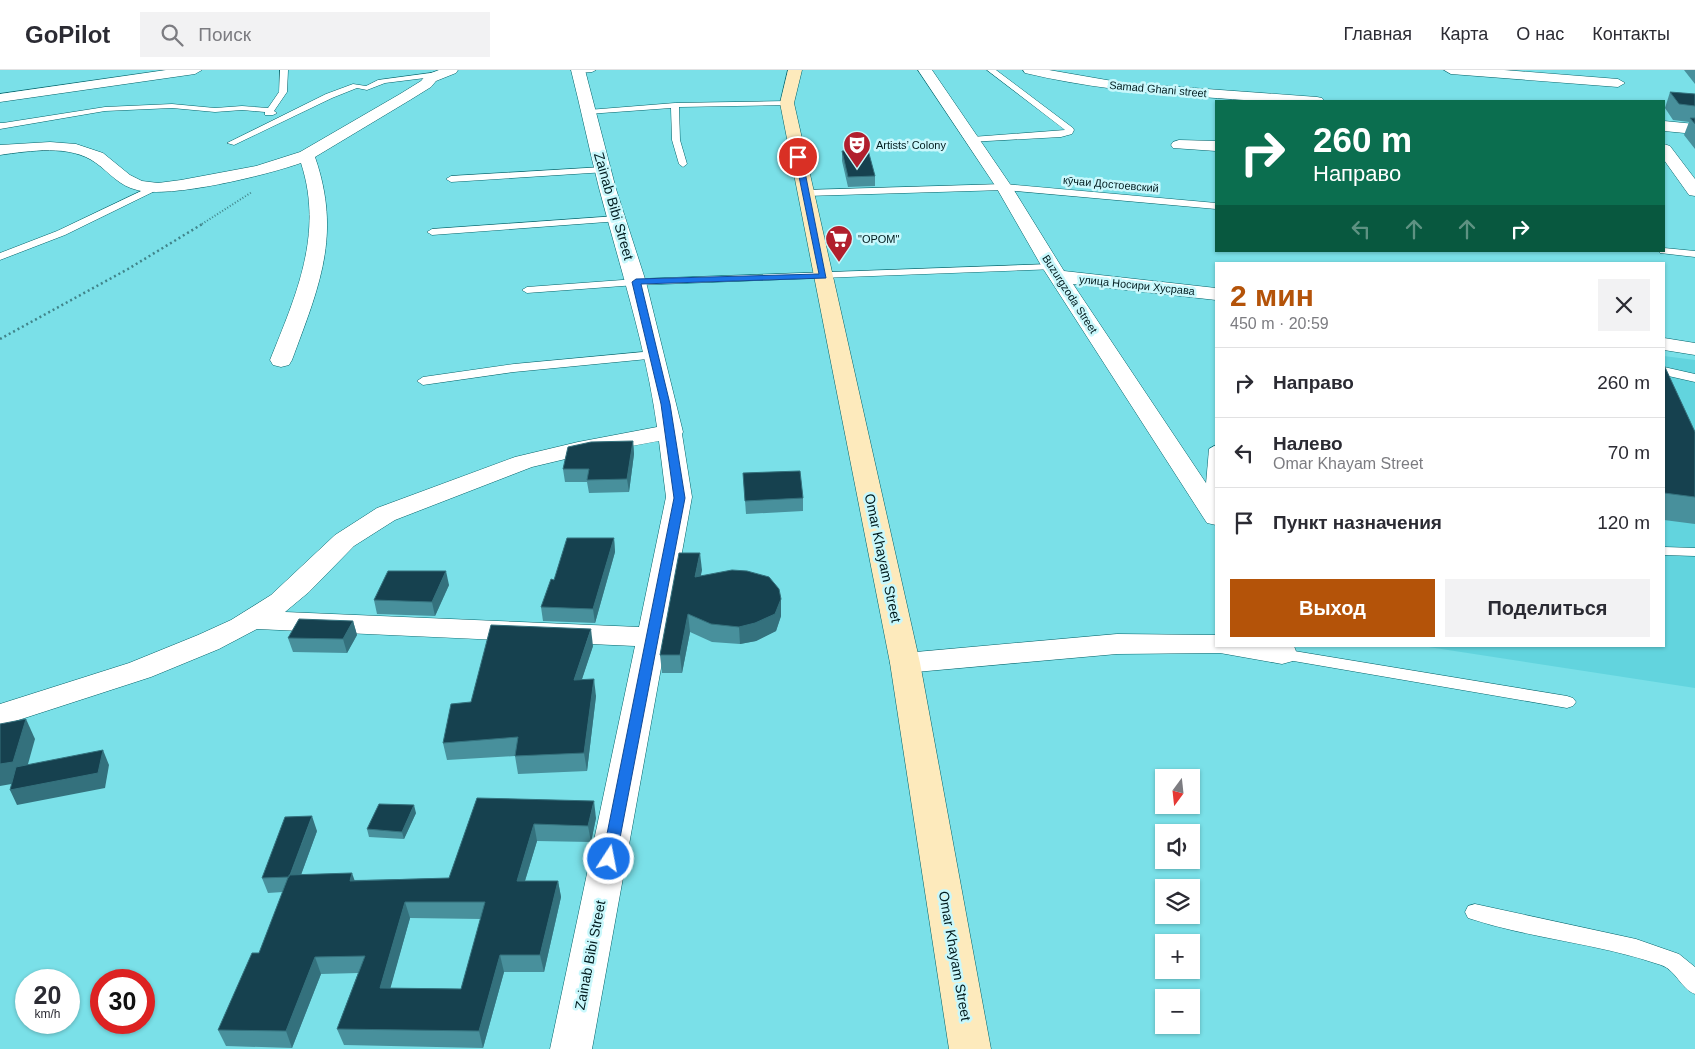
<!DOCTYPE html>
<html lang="ru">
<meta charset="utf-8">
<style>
body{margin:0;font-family:Arial,sans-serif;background:#f2f2f3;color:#2b2b33;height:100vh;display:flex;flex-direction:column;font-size:19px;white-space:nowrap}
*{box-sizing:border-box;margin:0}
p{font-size:16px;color:#7c7c81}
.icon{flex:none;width:28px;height:28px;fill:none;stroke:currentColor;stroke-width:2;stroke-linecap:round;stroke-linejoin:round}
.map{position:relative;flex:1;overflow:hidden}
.side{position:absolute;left:1215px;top:192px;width:450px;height:385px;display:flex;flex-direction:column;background:#fff;border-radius:0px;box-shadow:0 1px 4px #0004}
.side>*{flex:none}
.banner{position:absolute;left:1215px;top:30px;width:450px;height:152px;border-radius:0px;box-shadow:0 1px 4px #0004;background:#0b6e4f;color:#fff;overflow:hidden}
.needle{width:32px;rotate:195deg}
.controls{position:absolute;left:1155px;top:699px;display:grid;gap:10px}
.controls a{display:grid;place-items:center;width:45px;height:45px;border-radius:0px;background:#fff;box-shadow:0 1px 4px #0004;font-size:25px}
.speed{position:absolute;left:15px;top:899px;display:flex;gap:10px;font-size:25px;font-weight:700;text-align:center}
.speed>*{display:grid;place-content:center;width:65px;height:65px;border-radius:50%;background:#fff;box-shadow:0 1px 4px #0004;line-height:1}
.speed small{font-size:12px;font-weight:400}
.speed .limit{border:8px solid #d22;background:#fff;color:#111}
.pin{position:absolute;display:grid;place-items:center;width:42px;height:42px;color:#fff;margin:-21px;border:2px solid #fff;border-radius:50%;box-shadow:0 1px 5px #0007}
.me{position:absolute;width:55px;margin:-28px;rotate:11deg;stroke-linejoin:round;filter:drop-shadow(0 0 4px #0008)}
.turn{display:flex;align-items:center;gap:18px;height:105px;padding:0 15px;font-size:22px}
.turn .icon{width:65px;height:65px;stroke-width:2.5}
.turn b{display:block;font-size:35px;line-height:42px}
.lanes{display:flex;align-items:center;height:48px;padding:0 15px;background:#0003;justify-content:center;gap:25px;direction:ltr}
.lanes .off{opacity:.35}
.round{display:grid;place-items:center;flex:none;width:52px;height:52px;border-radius:0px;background:#f2f2f3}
.overview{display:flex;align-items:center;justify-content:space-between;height:85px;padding:0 15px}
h1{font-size:30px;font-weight:800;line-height:38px;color:#b45309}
.action{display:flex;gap:10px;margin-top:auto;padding:10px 15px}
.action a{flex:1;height:58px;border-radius:0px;background:#b45309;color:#fff;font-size:20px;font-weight:800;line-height:58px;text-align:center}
.action a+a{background:#f2f2f3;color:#2b2b33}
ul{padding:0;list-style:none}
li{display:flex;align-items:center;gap:15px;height:70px;padding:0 15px;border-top:1px solid #e1e1e2}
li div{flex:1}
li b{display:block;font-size:19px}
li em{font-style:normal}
header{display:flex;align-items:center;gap:30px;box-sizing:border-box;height:70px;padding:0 25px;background:#fff;border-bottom:1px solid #e1e1e2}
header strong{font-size:24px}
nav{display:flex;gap:28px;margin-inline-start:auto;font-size:18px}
.search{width:350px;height:45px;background:#f2f2f3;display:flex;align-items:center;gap:12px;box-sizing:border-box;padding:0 18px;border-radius:0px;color:#7c7c81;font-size:19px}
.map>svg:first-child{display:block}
</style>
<header>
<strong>GoPilot</strong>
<div class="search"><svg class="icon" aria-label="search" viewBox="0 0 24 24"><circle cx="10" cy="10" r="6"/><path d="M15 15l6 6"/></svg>Поиск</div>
<nav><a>Главная</a><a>Карта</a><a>О нас</a><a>Контакты</a></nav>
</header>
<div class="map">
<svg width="1695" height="979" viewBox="0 0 1695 979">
<rect width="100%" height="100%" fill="#7ae0e8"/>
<path fill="#62d4de" d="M1664,286L1695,290V618L1422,576H1664Z"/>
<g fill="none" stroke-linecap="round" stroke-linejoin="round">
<defs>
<g id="service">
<path d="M280,0H288L287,22L274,41L277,43L273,45H265V42L242,40L215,42L172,38L105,41L0,59V53H3L105,37L172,34L215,38L242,36L268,38L279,22Z"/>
<path d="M575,0H596L592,2L578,3Z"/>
<path d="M987,0H996L1073,58L1074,60L1072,64L1061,67L969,72V68L972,67L1065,60Z"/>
<path d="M438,2L442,4L441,6L385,13L367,20L357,18L332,28L234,75L227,73L326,24L353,14L366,16L378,10Z"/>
<path d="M787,31H790V35L679,37L680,70L687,94L683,97L679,94L672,70L671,38L588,44L584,42L588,40L675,33Z"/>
<path d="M603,97L606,98V102L451,112L446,109L451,106Z"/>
<path d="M156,114L161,117L159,119L65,165L0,190V183L57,161Z"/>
<path d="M1004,114L1216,133V139L1004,120L806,126L801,123L806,120Z"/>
<path d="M617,146L622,149L620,151L432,165L427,162L432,159Z"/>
<path d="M1664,178L1695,181V187L1660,183L1659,181H1664Z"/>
<path d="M1052,194L1057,197L1056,199L636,215L527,223L522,220L527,217L636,209Z"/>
<path d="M654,281L660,285L658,288L514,302L423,315L417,311L423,307L514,294Z"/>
<path d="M1664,297L1695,304V312L1664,305Z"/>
<path d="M1216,375V440H1206L1204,437L1209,379Z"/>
<path d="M1664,477L1695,478V486L1664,485Z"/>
<path d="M1282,579L1567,626L1573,628L1576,632L1573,636L1567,638L1276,588L1274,584L1276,580Z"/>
<path d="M1475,834L1636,869L1679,884L1695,897V924C1681,919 1676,900 1661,895C1598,873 1531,869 1468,848L1465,842L1468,836Z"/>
</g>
<g id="minor">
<path d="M166,0H202L195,4L0,32V24Z"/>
<path d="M439,0H458L456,3L436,11L431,17L410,30L315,87C342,165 319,217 292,290L289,295L281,297L273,295L270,290C296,225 324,164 301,93C267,105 170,129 137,120C119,116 110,103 96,93C70,74 30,81 0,85V75L50,72L76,74L103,83L130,105L142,111L158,113L181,110L256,96L300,82L400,24L421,11L426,5Z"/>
<path d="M571,0H585L616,119L646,212L683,362L682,364L692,427L592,979H550L635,576L257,559L219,579L151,607L0,656V634L129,593L198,565L231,550L271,525L335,465L377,438L515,387L578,372L657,357C646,276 620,198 599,118C589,79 581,39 571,0ZM659,371L666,427L639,557L285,542L309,522L354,476L395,450L532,397L578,386Z"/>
<path d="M918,0H932L1012,117L1064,201L1216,218V230L1073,214L1216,428V455L1207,453L1203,447L1042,197L996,117Z"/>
<path d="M1023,0H1049L1124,13L1317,27L1322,28L1324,31C1284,34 1243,30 1202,27C1142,23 1084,17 1025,3Z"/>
<path d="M1444,0H1504L1618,9L1625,13L1618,17L1451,4Z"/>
<path d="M1664,51L1695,54V64L1664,61Z"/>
<path d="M1179,70L1216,71V81L1173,78L1171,75L1173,72Z"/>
<path d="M1664,74L1670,76L1695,109V126L1689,125L1664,90Z"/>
<path d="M1664,268L1695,273V285L1664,280Z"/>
<path d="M1117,564L1216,565V576H1294L1297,584L1293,591L1282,594L1220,583L1117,584L905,603L894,600L890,593L894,586L905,583Z"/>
</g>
<path id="secondary" d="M788,0H802L794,33L920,593L991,979H949L890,593L780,33Z"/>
</defs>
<use href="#service" stroke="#036269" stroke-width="1"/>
<use href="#minor" stroke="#036269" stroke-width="1"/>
<use href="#secondary" stroke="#036269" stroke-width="1"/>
<path stroke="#41848a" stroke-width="2" stroke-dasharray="1 2" stroke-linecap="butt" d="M202,154L252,122"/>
<path stroke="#41848a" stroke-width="2.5" stroke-dasharray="2 3" stroke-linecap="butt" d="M0,269L128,199L204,153"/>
<use href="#service" fill="#fff" fill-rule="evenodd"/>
<use href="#minor" fill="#fff" fill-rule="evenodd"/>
<use href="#secondary" fill="#fdeabc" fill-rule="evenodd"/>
</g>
<g fill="#48909c" fill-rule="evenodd">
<path d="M1684,0H1695V14Z"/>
<path d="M1670,22L1695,24V79L1684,65L1689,52L1673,50L1665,38Z"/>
<path d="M842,81L875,106V116L848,117L842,91Z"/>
<path d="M1664,295L1695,362V454L1664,450Z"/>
<path d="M633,371L634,384L629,422L589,423L587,412H565L563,399Z"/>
<path d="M743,403L803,428V441L746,444Z"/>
<path d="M614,468L615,482L595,553L543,551L541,537L554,510Z"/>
<path d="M702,500L700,506L781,546L776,561L756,571L740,574L712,572L690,562L682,603H662L660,585Z"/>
<path d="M449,515L435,546L377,544L374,530Z"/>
<path d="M353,551L357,565L347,583L293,582L288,568Z"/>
<path d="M593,576L582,609L596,626L587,701L518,704L515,686L447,690L443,673L471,632Z"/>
<path d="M477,728L596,748L591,772L537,771L525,811H558L561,827L544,902H504L483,978L344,975L337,959L358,903L321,904L292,978L226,976L218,960L259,883L283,822L268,823L262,808L317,761L301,805L354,810L449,808ZM410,848L481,849L461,919L390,918Z"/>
<path d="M416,743L404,769L369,767L367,759Z"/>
</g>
<g fill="#34717d">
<path d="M633,371L634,384L629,422L627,409Z"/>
<path d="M614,468L615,482L595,553L593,539Z"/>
<path d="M700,483L702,500L697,525L695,507Z"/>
<path d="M446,501L449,515L435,546L432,532Z"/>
<path d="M781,529V546L776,561L756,571L740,574L739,557Z"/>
<path d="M688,544L690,562L682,603L680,585Z"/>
<path d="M353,551L357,565L347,583L343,569Z"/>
<path d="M591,559L593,576L576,627L574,610Z"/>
<path d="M594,609L596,626L587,701L584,683Z"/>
<path d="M26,649L35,669L23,712L0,716V694Z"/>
<path d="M103,680L109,695L105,718L17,735L10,720Z"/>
<path d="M594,731L596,748L591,772L588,756Z"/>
<path d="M414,735L416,743L404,769L402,762Z"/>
<path d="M312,746L317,761L295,821L290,806Z"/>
<path d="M534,754L537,771L520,827L517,811Z"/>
<path d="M352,803L358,820L350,811Z"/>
<path d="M558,811L561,827L544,902L540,885Z"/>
<path d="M405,832L410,848L386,934L380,918Z"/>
<path d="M500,885L504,902L483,978L479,961Z"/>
<path d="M315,887L321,904L292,978L286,961Z"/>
</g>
<g fill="#16414f" stroke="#34717d" fill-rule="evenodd">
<path d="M1670,22L1695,24V36L1679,34Z"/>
<path d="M1690,48H1695V54Z"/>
<path d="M868,80L875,106L848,107L842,81Z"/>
<path d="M1664,295L1695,362V427L1664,423Z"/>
<path d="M633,371L627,409L587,410L589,399H563L568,377L591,372Z"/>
<path d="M800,401L803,428L745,431L743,403Z"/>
<path d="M567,468H614L593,539L541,537L551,509L554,510Z"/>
<path d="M679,483H700L695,507L732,500L747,501L769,507L779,519L781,529L775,544L755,553L739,557L711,554L688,544L680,585H660Z"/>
<path d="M388,501H446L432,532L374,530Z"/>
<path d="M299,549L353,551L343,569L288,568Z"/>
<path d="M491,555L591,559L574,610L594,609L584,683L515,686L518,667L443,673L451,634L471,632Z"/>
<path d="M26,649L13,692L0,694V654Z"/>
<path d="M103,680L98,703L10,720L16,697Z"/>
<path d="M477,728L594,731L588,756L534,754L517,811H558L540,885H500L479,961L337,959L365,886L315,887L286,961L218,960L252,883H259L289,805L352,803L350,811L449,808ZM405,832H485L461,919L380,918Z"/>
<path d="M379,734L414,735L402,762L367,759Z"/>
<path d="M312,746L290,805H289V807L262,808L285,747Z"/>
</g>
<path fill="#1a73e8" stroke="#114b97" d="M798,85L802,87L826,208L641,214L670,334L685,428L616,789L614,793L609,794L604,793L602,789L674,428L661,334L632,212L636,209L819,204L795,87Z"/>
<defs>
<symbol id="theatre-pin" viewBox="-11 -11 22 30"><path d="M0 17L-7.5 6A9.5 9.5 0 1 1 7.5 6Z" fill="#b11f2d" stroke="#c9f8fc"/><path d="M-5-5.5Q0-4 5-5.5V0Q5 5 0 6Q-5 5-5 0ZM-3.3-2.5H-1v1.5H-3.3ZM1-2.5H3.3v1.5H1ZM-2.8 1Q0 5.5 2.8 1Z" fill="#fff"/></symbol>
<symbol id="supermarket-pin" viewBox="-11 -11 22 30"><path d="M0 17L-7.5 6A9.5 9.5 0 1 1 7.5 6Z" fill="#b11f2d" stroke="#c9f8fc"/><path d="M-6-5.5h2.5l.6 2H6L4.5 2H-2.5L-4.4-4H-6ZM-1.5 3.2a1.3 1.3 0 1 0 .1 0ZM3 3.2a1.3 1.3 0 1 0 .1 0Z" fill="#fff"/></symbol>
</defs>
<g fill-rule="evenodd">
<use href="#theatre-pin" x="841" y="59" width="32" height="43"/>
<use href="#supermarket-pin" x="823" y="153" width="32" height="43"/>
</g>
<g text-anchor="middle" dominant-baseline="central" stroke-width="5" stroke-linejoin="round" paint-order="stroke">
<g font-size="11" fill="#001b1e" stroke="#c9f8fc">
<text transform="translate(1158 19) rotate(5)">Samad Ghani street</text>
<text transform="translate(1111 114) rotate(5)">кӯчаи Достоевский</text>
<text transform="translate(1137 215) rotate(6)">улица Носири Хусрава</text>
<text transform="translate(1070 224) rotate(57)">Buzurgzoda Street</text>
</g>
<g font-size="11" fill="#001b1e" stroke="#c9f8fc" text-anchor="start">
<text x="876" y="75">Artists’ Colony</text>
<text x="858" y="169">"OPOM"</text>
</g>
<g font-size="14" fill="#001b1e" stroke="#c9f8fc">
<text transform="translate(614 136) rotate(74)">Zainab Bibi Street</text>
<text transform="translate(883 488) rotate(78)">Omar Khayam Street</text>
<text transform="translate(590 885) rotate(-79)">Zainab Bibi Street</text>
<text transform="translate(955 886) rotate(80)">Omar Khayam Street</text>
</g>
</g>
</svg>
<div class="controls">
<a><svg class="needle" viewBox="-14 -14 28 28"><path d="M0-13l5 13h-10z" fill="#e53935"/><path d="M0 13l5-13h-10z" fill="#7c7c81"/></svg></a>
<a><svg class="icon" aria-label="sound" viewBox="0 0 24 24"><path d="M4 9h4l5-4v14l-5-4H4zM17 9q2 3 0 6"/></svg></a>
<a><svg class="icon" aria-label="layers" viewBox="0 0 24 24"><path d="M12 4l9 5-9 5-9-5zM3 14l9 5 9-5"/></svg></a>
<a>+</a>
<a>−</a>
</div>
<div class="speed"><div>20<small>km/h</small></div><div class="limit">30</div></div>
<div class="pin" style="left:798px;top:87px;background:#d93025"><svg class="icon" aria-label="arrive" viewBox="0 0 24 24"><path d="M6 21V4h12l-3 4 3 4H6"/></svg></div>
<svg class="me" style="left:609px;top:789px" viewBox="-20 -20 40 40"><circle r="17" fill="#1a73e8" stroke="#fff" stroke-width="3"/><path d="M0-11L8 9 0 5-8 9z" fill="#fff"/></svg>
<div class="banner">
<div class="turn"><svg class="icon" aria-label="right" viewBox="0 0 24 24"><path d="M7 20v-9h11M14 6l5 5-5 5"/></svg><div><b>260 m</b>Направо</div></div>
<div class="lanes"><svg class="icon off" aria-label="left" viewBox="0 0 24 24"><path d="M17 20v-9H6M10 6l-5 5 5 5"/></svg><svg class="icon off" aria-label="ahead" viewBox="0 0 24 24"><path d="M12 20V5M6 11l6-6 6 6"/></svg><svg class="icon off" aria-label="ahead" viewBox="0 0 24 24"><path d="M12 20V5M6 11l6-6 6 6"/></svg><svg class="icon" aria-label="right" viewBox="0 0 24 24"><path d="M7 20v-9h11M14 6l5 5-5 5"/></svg></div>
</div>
<section class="side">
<div class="overview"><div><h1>2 мин</h1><p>450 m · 20:59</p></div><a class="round"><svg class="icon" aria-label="close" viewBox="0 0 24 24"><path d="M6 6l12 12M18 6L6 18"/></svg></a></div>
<ul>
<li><svg class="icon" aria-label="right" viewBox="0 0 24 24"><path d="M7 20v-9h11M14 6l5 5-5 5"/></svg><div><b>Направо</b></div><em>260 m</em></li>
<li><svg class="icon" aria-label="left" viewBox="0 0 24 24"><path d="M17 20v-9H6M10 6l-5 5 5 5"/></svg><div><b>Налево</b><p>Omar Khayam Street</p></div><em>70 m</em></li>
<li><svg class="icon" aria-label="arrive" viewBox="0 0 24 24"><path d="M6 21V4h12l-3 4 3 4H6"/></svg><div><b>Пункт назначения</b></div><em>120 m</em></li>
</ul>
<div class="action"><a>Выход</a><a>Поделиться</a></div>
</section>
</div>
